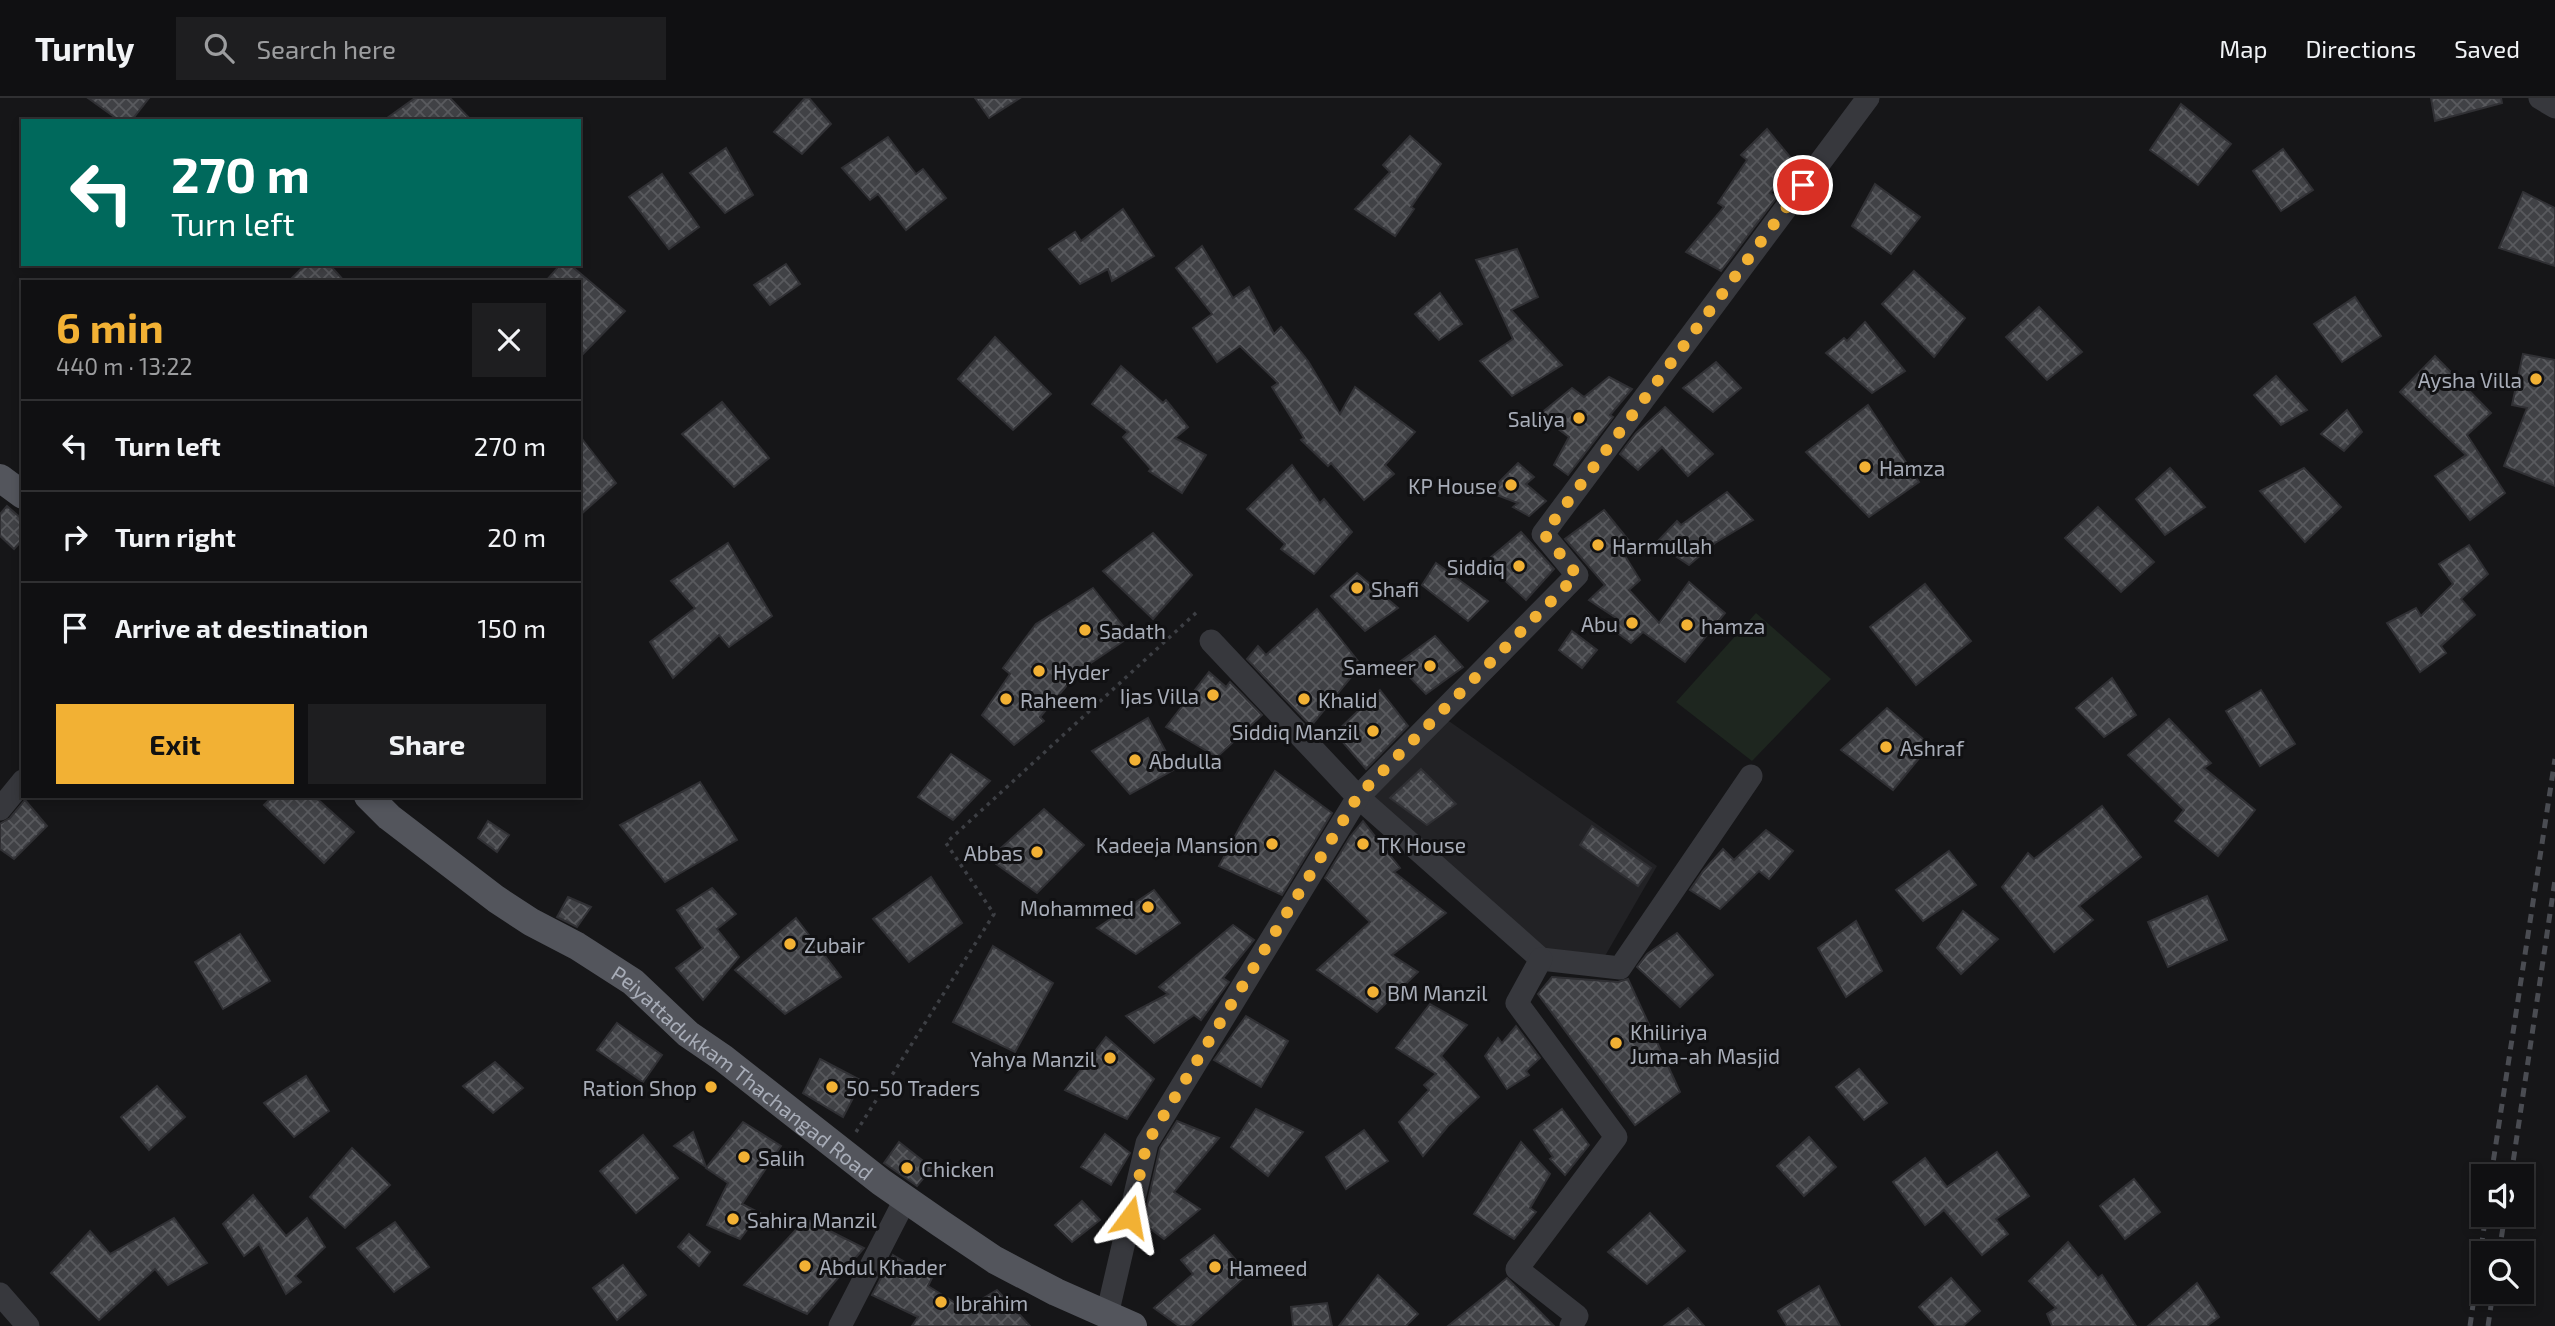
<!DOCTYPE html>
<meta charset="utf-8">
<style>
body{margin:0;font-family:"Exo 2",sans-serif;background:#1e1e20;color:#f1f3f6;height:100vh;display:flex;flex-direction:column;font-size:26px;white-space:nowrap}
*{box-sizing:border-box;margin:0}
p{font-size:23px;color:#9c9d9f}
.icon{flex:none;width:38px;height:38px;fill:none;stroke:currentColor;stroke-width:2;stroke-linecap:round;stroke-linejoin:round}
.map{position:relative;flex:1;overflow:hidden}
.drawer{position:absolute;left:21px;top:182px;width:560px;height:518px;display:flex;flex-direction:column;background:#101012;border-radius:0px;box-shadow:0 4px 10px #0003,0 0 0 2px #303032}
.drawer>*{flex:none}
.guide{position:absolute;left:21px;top:21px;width:560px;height:147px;border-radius:0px;box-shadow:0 4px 10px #0003,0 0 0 2px #303032;background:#00695c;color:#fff;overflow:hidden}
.controls{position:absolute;left:2471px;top:1066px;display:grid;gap:14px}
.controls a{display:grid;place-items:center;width:63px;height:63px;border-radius:0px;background:#101012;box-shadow:0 4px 10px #0003,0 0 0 2px #303032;font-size:35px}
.pin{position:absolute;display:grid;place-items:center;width:60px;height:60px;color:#fff;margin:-30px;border:4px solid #fff;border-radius:50%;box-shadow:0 2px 7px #0007}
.me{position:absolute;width:77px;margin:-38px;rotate:13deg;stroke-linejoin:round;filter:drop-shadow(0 0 5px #0008)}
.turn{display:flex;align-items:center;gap:24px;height:147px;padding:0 35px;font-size:32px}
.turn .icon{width:91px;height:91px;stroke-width:2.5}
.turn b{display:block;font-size:49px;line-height:60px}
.round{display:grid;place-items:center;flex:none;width:74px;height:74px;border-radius:0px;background:#1e1e20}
.head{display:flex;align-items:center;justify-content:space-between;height:119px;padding:0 35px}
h1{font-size:42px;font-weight:700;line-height:52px;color:#f2b134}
.button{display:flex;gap:14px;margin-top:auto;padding:14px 35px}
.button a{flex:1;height:80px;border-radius:0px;background:#f2b134;color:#111;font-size:28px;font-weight:700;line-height:80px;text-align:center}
.button a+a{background:#1e1e20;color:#f1f3f6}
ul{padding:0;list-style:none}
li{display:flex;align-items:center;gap:21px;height:91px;padding:0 35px;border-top:2px solid #303032}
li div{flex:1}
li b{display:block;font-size:26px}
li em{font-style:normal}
header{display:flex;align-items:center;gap:42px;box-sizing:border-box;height:98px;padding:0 35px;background:#101012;border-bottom:2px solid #303032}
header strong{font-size:33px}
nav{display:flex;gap:38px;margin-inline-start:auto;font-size:24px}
.search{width:490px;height:63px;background:#1e1e20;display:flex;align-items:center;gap:18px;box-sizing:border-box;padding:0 24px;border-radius:0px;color:#9c9d9f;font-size:26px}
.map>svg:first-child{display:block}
</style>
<header>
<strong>Turnly</strong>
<div class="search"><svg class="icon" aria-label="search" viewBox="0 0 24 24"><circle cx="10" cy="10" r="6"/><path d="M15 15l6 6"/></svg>Search here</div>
<nav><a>Map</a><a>Directions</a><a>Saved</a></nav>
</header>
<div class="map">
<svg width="2555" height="1228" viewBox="0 0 2555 1228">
<defs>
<pattern id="building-cross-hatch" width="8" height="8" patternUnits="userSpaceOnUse" patternTransform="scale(1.75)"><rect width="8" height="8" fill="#404145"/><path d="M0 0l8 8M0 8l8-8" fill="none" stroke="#595a5e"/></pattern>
</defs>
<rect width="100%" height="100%" fill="#161618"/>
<path fill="#222225" d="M1443,619L1657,768L1605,858L1546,856L1369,702Z"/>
<path fill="#1e261f" d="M1756,515L1831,581L1752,663L1676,604Z"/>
<g fill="url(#building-cross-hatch)" stroke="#303034" stroke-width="2">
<path d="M88,0H149L131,23H120Z"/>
<path d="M415,0H450L472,23H383Z"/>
<path d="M805,0H809L831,26L802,56L774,34Z"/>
<path d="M975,0H1020L989,20Z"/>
<path d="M2431,0H2501L2502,5L2435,23Z"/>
<path d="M2181,6L2231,46L2198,87L2150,52Z"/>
<path d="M1767,31L1795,65L1770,95L1777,99L1721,173L1686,154L1724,109L1718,105L1747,62L1741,57Z"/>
<path d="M1410,38L1441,66L1411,109L1414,111L1395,138L1355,111L1390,74L1383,67Z"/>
<path d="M888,39L916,76L923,71L946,100L906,132L878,96L870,102L842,70Z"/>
<path d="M726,50L753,97L725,115L690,75Z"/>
<path d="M2283,51L2313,92L2281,113L2253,73Z"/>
<path d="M662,76L699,129L669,151L629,99Z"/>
<path d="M1875,86L1920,119L1891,156L1852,128Z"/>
<path d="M2523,94L2555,110V168L2499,150Z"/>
<path d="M1123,111L1154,158L1112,183L1108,171L1080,186L1049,151L1075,134L1081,143Z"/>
<path d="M1202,148L1233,200L1249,189L1274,236L1281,229L1308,263L1340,316L1355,289L1415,334L1385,367L1394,376L1364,402L1331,365L1328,368L1301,342L1304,340L1272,289L1278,285L1240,248L1217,264L1193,230L1212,216L1176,170Z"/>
<path d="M1517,151L1538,199L1511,212L1562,267L1512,298L1480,263L1513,241L1476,162Z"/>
<path d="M306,166H329L345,184H288Z"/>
<path d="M561,166H569L625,213L579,260V184H545Z"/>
<path d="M786,166L800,186L770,207L754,187Z"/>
<path d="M1914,173L1965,220L1934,259L1882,206Z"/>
<path d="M1440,195L1462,226L1439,242L1415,216Z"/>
<path d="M2355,199L2381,238L2342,264L2314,226Z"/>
<path d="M2039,209L2082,254L2047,282L2006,239Z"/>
<path d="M1865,224L1905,273L1872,295L1826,255L1844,240L1847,243Z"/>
<path d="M995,239L1051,296L1013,332L958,281Z"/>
<path d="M2523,256L2555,262V388L2504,368L2527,310L2512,307Z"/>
<path d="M2435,258L2491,315L2467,337L2505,395L2470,422L2435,378L2466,357L2400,294Z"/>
<path d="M1716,264L1741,290L1713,314L1683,290Z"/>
<path d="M1121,268L1163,305L1166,302L1188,329L1175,340L1206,357L1182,395L1149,373L1151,371L1123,339L1128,334L1092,306Z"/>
<path d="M2276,278L2307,312L2281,327L2254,297Z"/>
<path d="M1609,279L1632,291L1610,317L1613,319L1568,377L1554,367L1569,339L1539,317L1572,290L1584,299Z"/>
<path d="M722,304L769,360L734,389L682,336Z"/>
<path d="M1868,307L1919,384L1869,419L1806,354Z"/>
<path d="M1665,309L1713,356L1688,378L1662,349L1638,372L1620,356L1636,335Z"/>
<path d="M2347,312L2362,334L2344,353L2321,336Z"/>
<path d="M579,337L616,385L579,418Z"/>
<path d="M1518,365L1534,379L1526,386L1546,403L1529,418L1513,409L1518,405L1489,394Z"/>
<path d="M1292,367L1320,405L1324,401L1352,434L1314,476L1281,451L1285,446L1247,411Z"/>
<path d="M2170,370L2205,409L2165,437L2136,401Z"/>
<path d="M2304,370L2341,409L2305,444L2260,393Z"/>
<path d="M1727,394L1753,422L1715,445L1689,467L1656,445L1677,423L1681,427Z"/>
<path d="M7,408L23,422V441L14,451L0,438V416Z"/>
<path d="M2098,409L2154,464L2121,494L2065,440Z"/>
<path d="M1604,412L1634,449L1625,458L1640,482L1629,492L1659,525L1689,484L1725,515L1685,564L1643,534L1631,545L1608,528L1616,520L1589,502L1605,487L1565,441Z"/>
<path d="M1521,434L1554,471L1526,502L1485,464Z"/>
<path d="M1153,435L1192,477L1153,521L1103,473Z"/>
<path d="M728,445L772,518L729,549L719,537L673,580L650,544L695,510L671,483Z"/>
<path d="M2469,447L2488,476L2461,501L2475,517L2441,548L2446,555L2420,574L2387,525L2416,510L2421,518L2453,486L2439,466Z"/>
<path d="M1436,465L1488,503L1468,523L1422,487Z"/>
<path d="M1357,475L1398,510L1365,533L1331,498Z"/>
<path d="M1925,486L1971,543L1916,587L1870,529Z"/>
<path d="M1093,490L1131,538L1079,573L1040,619L1044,623L1014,647L982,617L1010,576L1003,570L1036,526Z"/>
<path d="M1317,511L1361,567L1311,628L1247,561L1258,548L1266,557Z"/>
<path d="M1572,533L1597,552L1582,570L1559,552Z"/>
<path d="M1435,538L1463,569L1426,596L1397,566Z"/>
<path d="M1209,574L1226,589L1230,584L1262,617L1217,659L1166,629Z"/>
<path d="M2112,580L2136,617L2104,639L2076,610Z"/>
<path d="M1380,592L1408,628L1366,671L1335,635Z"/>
<path d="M2261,592L2295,646L2260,668L2226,613Z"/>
<path d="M1887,610L1930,647L1893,692L1841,652Z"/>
<path d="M1148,620L1175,671L1130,696L1092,653Z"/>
<path d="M2169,621L2211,665L2204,670L2255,712L2218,758L2175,723L2184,712L2128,657Z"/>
<path d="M951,656L990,683L953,722L918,699Z"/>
<path d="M1421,671L1456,706L1427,727L1390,700Z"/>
<path d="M1275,673L1332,715L1282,797L1219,768L1242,725Z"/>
<path d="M700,684L737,742L665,784L620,727Z"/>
<path d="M273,698H314L354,734L324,765L264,707Z"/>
<path d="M25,702L47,728L14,761L0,751V726L10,720Z"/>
<path d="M2102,708L2141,759L2079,808L2093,822L2054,854L2002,789L2028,755L2034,761Z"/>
<path d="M1044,711L1084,747L1037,795L989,761Z"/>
<path d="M488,723L509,737L497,754L478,740Z"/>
<path d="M1363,723L1400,770L1394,774L1446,815L1392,857L1418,874L1377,914L1317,872L1370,824L1325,780L1350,739Z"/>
<path d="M1592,728L1651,770L1638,788L1580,747Z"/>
<path d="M1766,732L1793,753L1769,781L1759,773L1720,811L1690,792L1703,773L1723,751L1734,762Z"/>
<path d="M1949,753L1976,787L1923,823L1896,792Z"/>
<path d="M931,779L962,825L909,864L873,821Z"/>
<path d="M712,790L736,816L717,831L739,859L703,902L676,870L703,850L677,812Z"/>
<path d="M1154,792L1180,825L1136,856L1097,830Z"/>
<path d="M2207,798L2227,842L2168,869L2148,824Z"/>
<path d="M568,799L591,809L577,829L557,819Z"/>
<path d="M1963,813L1998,841L1961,876L1937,850Z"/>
<path d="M796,820L841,879L785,916L735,872Z"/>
<path d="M1856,823L1882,873L1846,899L1818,850Z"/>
<path d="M1233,827L1254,842L1223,880L1229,884L1201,922L1194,917L1154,945L1126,918L1168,896L1159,889Z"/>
<path d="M1677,835L1713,877L1680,909L1637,869L1647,856Z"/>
<path d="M240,836L270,883L223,911L195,864Z"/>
<path d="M993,848L1053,885L1015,954L953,924Z"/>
<path d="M1552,879L1618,884L1628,881L1680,994L1635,1027L1538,896Z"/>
<path d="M1430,906L1467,927L1441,958L1479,999L1448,1028L1423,1058L1399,1024L1429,992L1424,987L1436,976L1396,950Z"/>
<path d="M1246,918L1288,943L1261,989L1214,962Z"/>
<path d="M617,925L662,957L643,984L597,952Z"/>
<path d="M1516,928L1540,960L1526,973L1529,977L1507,991L1485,958L1498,940L1502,945Z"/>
<path d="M1106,939L1154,981L1127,1021L1065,992Z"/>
<path d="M820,961L862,983L843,1019L803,995Z"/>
<path d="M495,964L523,990L493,1015L463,988Z"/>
<path d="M1859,971L1887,1005L1864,1022L1836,989Z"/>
<path d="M306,978L329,1013L294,1039L264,1005Z"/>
<path d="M157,988L185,1019L149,1052L121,1019Z"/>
<path d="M1256,1011L1303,1034L1268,1078L1231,1049Z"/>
<path d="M1562,1011L1589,1047L1565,1077L1550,1061L1553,1059L1534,1032Z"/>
<path d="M1177,1023L1219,1040L1174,1094L1200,1111L1164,1141L1143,1125L1160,1050Z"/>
<path d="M743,1024L781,1048L742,1106L760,1115L740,1141L707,1127L728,1085L706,1070Z"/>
<path d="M1364,1032L1388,1063L1346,1091L1326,1059Z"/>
<path d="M693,1034L706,1069L674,1048Z"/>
<path d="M1105,1036L1130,1055L1111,1087L1081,1069Z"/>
<path d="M643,1037L678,1080L636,1115L600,1073Z"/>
<path d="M1809,1039L1836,1069L1804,1098L1777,1068Z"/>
<path d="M899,1044L932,1070L917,1088L884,1065Z"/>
<path d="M1521,1044L1550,1076L1530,1110L1536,1114L1514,1141L1474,1116Z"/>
<path d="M352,1050L390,1087L345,1130L310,1099Z"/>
<path d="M1997,1054L2029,1098L1996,1121L2008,1136L1982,1157L1944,1112L1925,1127L1893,1084L1925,1060L1947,1089Z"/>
<path d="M2134,1081L2160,1114L2125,1141L2100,1108Z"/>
<path d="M253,1097L286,1138L307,1120L325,1149L295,1178L301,1184L286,1196L259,1146L244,1158L223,1126Z"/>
<path d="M1082,1103L1100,1122L1072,1144L1055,1127Z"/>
<path d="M1650,1115L1685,1153L1647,1186L1608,1154Z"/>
<path d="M174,1120L207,1165L168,1187L155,1171L99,1222L51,1175L90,1133L110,1156Z"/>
<path d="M806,1121L864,1150L807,1216L744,1187Z"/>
<path d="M395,1124L429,1169L394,1194L357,1150Z"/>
<path d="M689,1136L710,1154L699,1168L678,1149Z"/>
<path d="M1214,1137L1248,1176L1190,1228H1179L1154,1210L1193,1176L1181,1162Z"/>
<path d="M2068,1144L2098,1180L2102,1177L2136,1228H2052L2047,1216L2056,1210L2029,1183Z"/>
<path d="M893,1157L932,1180L928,1188L965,1211L997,1192L1030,1228H912L918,1219L872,1197Z"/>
<path d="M623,1167L646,1197L617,1222L593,1190Z"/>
<path d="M1378,1177L1418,1216L1406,1228H1339Z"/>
<path d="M1507,1180L1554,1228H1448L1485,1198Z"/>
<path d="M1951,1180L1980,1213L1963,1228H1936L1919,1209Z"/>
<path d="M2197,1185L2219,1219L2207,1228H2148Z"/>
<path d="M1819,1188L1840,1228H1787L1778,1213Z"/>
<path d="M1327,1205L1332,1228H1293L1291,1209Z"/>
<path d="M1688,1210L1704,1228H1664Z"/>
</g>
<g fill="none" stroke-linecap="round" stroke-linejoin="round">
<path stroke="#3d3f44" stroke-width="3.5" stroke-dasharray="3.5 5" stroke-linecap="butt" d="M856,1034L994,816L946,745L1197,514"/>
<g stroke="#37383d" stroke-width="23">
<path d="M2540,0L2555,9"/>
<path d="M1751,678L1620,870L1541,861L1358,699L1577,477L1543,436L1868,0"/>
<path d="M0,711L23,683"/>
<path d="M1541,861L1517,905L1616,1039L1517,1171L1577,1218L1571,1228"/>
<path d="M0,1196L28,1228"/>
<path d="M1107,1217L1147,1045L1358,699L1211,543"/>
<path d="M840,1228L906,1100"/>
</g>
<g stroke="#53555c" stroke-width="28">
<path d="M0,380L23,397"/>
<path id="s1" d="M368,698L389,719L496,801L531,824L577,848L633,884L688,936L723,960L881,1084L940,1125L995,1162L1056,1194L1133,1228"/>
</g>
<g stroke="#4a4c52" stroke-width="5" stroke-dasharray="9 7" stroke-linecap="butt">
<path d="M2491,1078L2555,661"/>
<path d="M2511,1078L2555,782"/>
<path d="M2499,1155L2505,1116"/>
<path d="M2470,1228L2486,1116"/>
<path d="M2488,1228L2493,1194"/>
</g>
</g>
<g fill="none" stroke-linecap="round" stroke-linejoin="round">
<path stroke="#f2b134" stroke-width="12" stroke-dasharray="0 21.6" d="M1130,1119L1147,1045L1358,698L1577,477L1544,436L1803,87"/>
</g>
<g fill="#f2b134" stroke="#111113" stroke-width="2.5">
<circle cx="2536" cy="281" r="7"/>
<circle cx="1579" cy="320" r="7"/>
<circle cx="1865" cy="369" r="7"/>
<circle cx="1511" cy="387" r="7"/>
<circle cx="1598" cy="447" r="7"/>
<circle cx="1519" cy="468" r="7"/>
<circle cx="1357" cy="490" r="7"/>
<circle cx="1632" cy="525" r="7"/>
<circle cx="1687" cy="527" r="7"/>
<circle cx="1085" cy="532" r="7"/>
<circle cx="1430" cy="568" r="7"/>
<circle cx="1039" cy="573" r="7"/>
<circle cx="1213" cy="597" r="7"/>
<circle cx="1006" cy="601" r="7"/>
<circle cx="1304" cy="601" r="7"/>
<circle cx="1373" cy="633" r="7"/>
<circle cx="1886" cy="649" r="7"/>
<circle cx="1135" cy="662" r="7"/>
<circle cx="1272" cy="746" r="7"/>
<circle cx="1363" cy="746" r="7"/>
<circle cx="1037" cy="754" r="7"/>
<circle cx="1148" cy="809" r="7"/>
<circle cx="790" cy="846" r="7"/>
<circle cx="1373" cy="894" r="7"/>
<circle cx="1616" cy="945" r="7"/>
<circle cx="1110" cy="960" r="7"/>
<circle cx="711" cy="989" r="7"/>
<circle cx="832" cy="989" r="7"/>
<circle cx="744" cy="1059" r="7"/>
<circle cx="907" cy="1070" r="7"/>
<circle cx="733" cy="1121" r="7"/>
<circle cx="805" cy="1168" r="7"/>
<circle cx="1215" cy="1169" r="7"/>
<circle cx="941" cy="1204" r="7"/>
</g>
<g text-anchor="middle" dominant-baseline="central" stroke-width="6" stroke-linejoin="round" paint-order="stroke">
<g font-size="21" fill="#a8adb8" stroke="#111113" text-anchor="start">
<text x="2522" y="281" text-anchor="end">Aysha Villa</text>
<text x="1565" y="320" text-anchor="end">Saliya</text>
<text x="1879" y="369">Hamza</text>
<text x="1497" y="387" text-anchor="end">KP House</text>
<text x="1612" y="447">Harmullah</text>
<text x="1505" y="468" text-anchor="end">Siddiq</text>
<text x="1371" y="490">Shafi</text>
<text x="1618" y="525" text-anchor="end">Abu</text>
<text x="1701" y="527">hamza</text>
<text x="1099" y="532">Sadath</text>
<text x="1416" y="568" text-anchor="end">Sameer</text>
<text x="1053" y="573">Hyder</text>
<text x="1199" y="597" text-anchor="end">Ijas Villa</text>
<text x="1020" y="601">Raheem</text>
<text x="1318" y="601">Khalid</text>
<text x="1359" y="633" text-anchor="end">Siddiq Manzil</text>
<text x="1900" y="649">Ashraf</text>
<text x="1149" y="662">Abdulla</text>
<text x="1258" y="746" text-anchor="end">Kadeeja Mansion</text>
<text x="1377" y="746">TK House</text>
<text x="1023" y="754" text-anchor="end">Abbas</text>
<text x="1134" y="809" text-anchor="end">Mohammed</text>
<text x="804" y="846">Zubair</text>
<text x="1387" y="894">BM Manzil</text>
<text x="1630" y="933">Khiliriya<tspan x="1630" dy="24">Juma-ah Masjid</tspan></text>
<text x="1096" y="960" text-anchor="end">Yahya Manzil</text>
<text x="697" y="989" text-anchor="end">Ration Shop</text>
<text x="846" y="989">50-50 Traders</text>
<text x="758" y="1059">Salih</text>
<text x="921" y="1070">Chicken</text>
<text x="747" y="1121">Sahira Manzil</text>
<text x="819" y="1168">Abdul Khader</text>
<text x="1229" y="1169">Hameed</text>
<text x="955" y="1204">Ibrahim</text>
</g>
<g font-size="21" fill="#a8adb8" stroke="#111113">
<text stroke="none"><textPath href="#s1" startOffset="467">Peiyattadukkam Thachangad Road</textPath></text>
</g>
</g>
</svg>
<div class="controls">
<a><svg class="icon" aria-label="sound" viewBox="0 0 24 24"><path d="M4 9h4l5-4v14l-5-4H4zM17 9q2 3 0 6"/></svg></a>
<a><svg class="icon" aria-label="search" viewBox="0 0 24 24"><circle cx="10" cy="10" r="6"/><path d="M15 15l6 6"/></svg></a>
</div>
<div class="pin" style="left:1803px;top:87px;background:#d93025"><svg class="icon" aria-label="arrive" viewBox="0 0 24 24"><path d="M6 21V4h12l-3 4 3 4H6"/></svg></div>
<svg class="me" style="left:1130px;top:1119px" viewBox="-20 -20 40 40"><path d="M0-17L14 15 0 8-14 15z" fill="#f2b134" stroke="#fff" stroke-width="4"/></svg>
<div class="guide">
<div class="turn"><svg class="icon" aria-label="left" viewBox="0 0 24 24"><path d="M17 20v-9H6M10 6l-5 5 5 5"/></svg><div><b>270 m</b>Turn left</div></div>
</div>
<section class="drawer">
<div class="head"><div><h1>6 min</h1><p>440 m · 13:22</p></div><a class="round"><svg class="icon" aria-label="close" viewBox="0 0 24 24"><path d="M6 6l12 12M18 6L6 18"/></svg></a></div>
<ul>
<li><svg class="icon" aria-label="left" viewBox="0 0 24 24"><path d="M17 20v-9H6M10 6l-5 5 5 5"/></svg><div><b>Turn left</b></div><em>270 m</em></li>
<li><svg class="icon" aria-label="right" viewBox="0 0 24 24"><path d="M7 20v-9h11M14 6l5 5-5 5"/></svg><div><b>Turn right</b></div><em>20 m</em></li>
<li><svg class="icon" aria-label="arrive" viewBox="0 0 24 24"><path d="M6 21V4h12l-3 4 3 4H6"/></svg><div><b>Arrive at destination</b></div><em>150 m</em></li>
</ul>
<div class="button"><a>Exit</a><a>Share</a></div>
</section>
</div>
